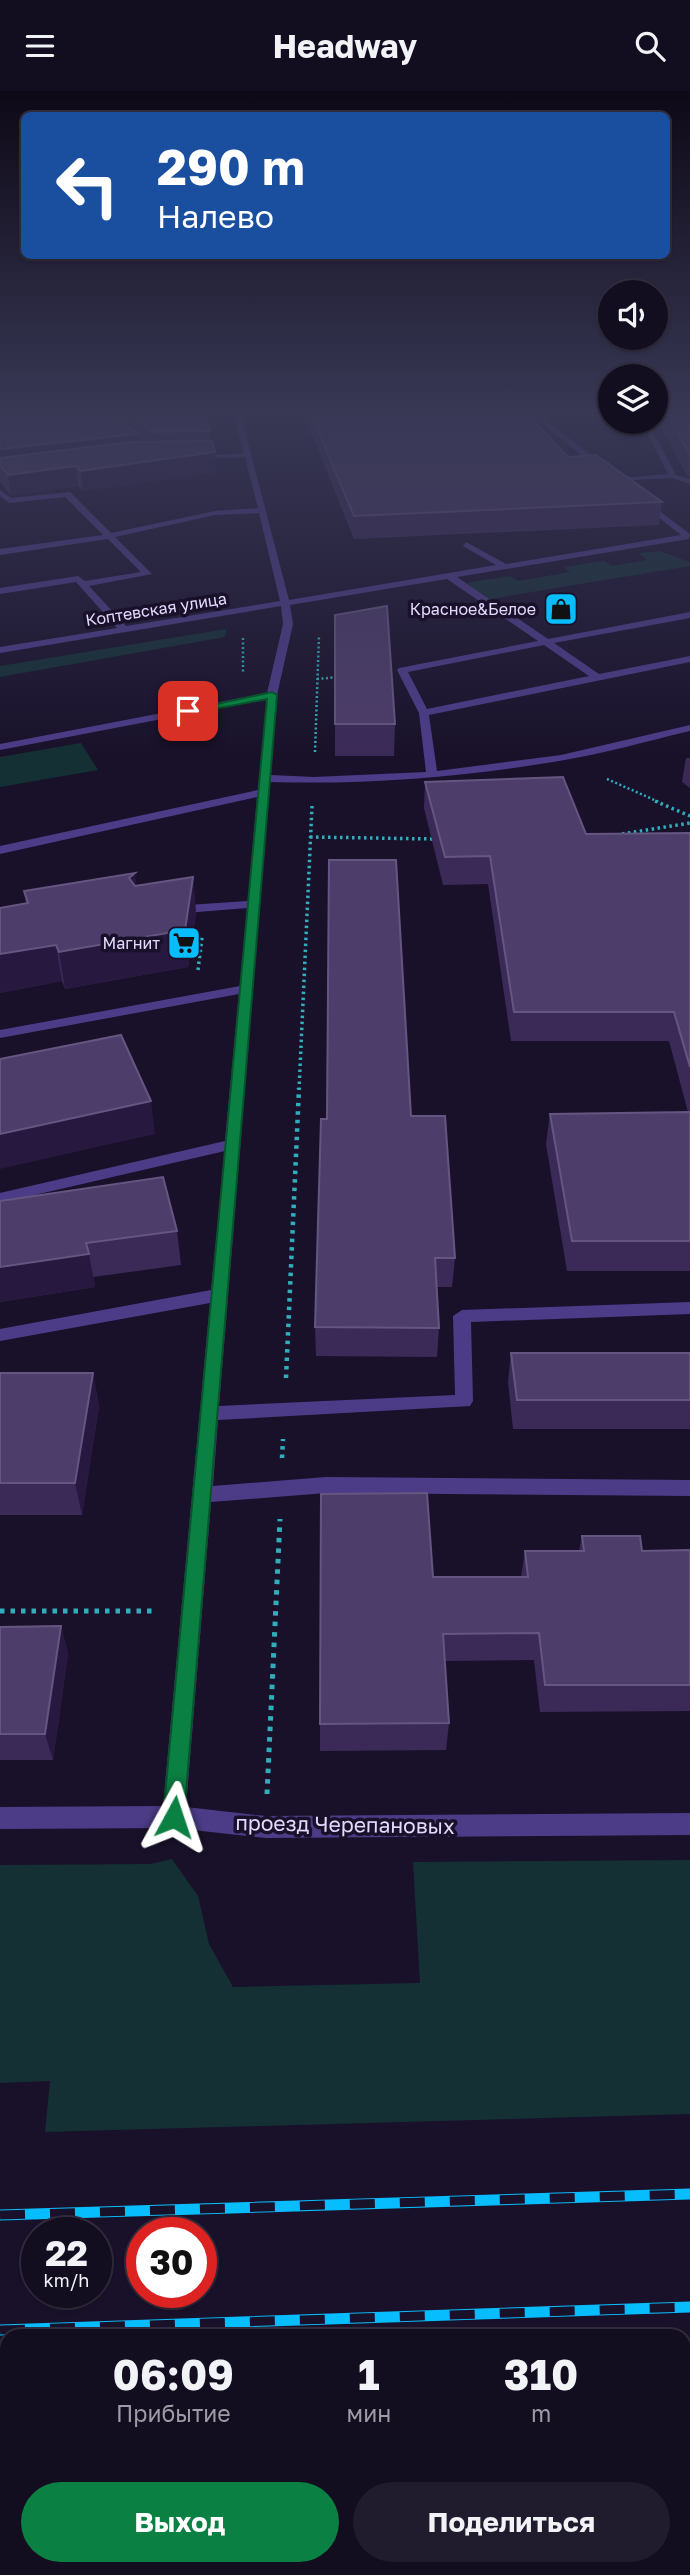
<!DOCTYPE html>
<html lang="ru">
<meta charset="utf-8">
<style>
body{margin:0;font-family:"Golos Text",sans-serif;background:#201b2d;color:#f1f3f6;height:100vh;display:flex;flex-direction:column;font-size:26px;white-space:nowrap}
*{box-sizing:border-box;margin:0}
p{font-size:23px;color:#9d9ca5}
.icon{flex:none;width:38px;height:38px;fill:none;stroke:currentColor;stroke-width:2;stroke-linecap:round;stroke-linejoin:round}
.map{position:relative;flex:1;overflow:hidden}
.details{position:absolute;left:0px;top:2238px;width:691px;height:247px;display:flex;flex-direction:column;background:#130d20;border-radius:21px 21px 0 0;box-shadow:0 2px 5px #0004,0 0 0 2px #322d3e}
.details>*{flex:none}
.banner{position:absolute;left:21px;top:21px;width:649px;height:147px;border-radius:10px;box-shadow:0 2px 5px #0004,0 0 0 2px #322d3e;background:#1a4fa0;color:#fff;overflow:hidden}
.tools{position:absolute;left:598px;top:189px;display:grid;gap:14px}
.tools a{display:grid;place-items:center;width:70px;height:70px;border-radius:50%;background:#130d20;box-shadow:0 2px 5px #0004,0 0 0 2px #322d3e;font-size:35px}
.speed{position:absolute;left:21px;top:2126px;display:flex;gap:14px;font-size:35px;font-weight:700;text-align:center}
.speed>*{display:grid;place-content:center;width:91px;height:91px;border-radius:50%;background:#130d20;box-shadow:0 2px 5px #0004,0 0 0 2px #322d3e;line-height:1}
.speed small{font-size:18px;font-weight:400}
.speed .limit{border:10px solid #d22;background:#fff;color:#111}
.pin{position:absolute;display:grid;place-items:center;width:60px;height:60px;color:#fff;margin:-30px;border-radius:14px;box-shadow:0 4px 10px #0006}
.me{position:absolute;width:77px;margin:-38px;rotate:5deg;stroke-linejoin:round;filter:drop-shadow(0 0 5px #0008)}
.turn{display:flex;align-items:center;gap:24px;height:147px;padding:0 21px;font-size:32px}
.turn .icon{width:91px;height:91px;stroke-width:2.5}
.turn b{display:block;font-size:49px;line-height:60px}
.eta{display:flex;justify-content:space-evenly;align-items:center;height:119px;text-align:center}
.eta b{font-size:42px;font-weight:700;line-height:49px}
.cta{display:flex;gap:14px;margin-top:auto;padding:14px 21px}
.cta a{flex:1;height:80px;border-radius:42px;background:#0b8043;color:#fff;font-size:28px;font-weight:700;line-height:80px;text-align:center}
.cta a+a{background:#201b2d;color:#f1f3f6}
header{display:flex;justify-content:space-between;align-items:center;height:91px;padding:0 21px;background:#130d20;font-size:32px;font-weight:700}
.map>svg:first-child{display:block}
</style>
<header><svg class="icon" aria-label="menu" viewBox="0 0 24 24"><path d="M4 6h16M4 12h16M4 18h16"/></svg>Headway<svg class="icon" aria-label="search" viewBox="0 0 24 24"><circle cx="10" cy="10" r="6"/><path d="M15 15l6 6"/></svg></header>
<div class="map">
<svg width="690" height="2484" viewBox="0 0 690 2484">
<rect width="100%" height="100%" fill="#19112a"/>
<g fill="#143034">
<path d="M660,460L690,471V475L490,508L466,492L510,485L518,490L570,481L564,476L604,470L612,475L647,469L639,462Z"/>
<path d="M226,538L225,546L0,586V575Z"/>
<path d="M81,652L98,679L0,696V666Z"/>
<path d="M172,1768L198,1805L209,1853L233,1896L420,1892L413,1771L690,1769V2023L45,2041L50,1990L0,1992V1774L151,1773Z"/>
</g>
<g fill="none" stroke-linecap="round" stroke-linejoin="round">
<path stroke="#31aebc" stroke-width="2" stroke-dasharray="2 2.5" stroke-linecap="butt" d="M291,324L301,321"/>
<g stroke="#31aebc" stroke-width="2.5" stroke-dasharray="2 2.5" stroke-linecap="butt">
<path d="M243,547V583"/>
<path d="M317,588L338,586"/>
<path d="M315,661L319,544"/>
<path d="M607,688L659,711"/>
</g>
<g stroke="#31aebc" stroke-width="3.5" stroke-dasharray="2.5 3.5" stroke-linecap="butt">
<path d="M655,710L690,725"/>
<path d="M622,743L690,732"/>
<path d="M310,746L435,748"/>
<path d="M198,879L202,846"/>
<path d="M299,999L312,715"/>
</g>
<g stroke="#31aebc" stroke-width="4.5" stroke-dasharray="3.5 5" stroke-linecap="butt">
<path d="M286,1287L299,997"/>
<path d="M282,1367L283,1348"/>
</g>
<g stroke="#31aebc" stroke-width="5" stroke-dasharray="4.5 6" stroke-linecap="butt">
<path d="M0,1520H157"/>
<path d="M267,1703L280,1428"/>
</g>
<g fill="#4c3c88" fill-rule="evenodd">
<path d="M208,318H260L240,321L289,509L496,474L463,455L466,451L506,473L681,444L639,411L642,407L690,443L689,448L457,486L548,548L690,521V527L554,552L599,583L690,565V571L429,624L437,680L561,664L690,634V640C647,650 603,663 559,670C464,686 367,694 270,691L219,1315L455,1304L453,1225L462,1219L690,1211V1223L471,1231L473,1310L470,1315L218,1329L213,1395L326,1386L690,1389V1405L326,1402L211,1411L186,1716L266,1725L690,1722V1744L266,1747L174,1737L0,1738V1716L163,1715L210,1212L0,1250V1238L211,1199L225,1060L0,1112V1102L225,1050L239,903L0,947V939L240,895L247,817L173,823L167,819L173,815L248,810L257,706L0,763V755L258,699L267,608L0,659V653L267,602L283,533L281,515L0,562V556L117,537L76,491L0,503V497L78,485L85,490L141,481L108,448L0,464V458L103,444L65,406L9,412L0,405V399L11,407L70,401L111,442L215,420L258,417L245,366L192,368L188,366L244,362L233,321H180ZM259,422L280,510L126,535L89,495L152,483L115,446L215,424ZM447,488L538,550L399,577L397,579L419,622L426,681L314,686L271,684L277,604L293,533L290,514ZM544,554L589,585L427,618L408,581Z"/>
<path d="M525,318H532L606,376V380H600Z"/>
<path d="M648,331H656L650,335L676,384L690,388V393L672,387L615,390L611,388L668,383L643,334Z"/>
</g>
<path stroke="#08bdfd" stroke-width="2" d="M185,322L315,318"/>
<defs>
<g id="rail">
<path d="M0,2124L690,2103"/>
<path d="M0,2239L690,2216"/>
<path d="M684,2283L690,2282"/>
<path d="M0,2307H7"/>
</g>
</defs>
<use href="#rail" stroke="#08bdfd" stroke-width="11"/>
<use href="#rail" stroke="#19112a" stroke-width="9" stroke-dasharray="25" stroke-linecap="butt"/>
</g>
<g fill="#3b2a58">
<path d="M36,318H205L210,340L216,381L83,400L78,395L11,404L0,391V322Z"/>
<path d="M299,318H522L568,366L662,411L659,434L354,448L315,351Z"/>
<path d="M663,318H690V385H687L661,336Z"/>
<path d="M335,524L395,633L394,665H335Z"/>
<path d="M686,667H690V697L682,691Z"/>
<path d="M425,691L586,743L690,742V1180H567L546,1053L550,1023L688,1021L669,950H511L488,793L443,794L424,717Z"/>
<path d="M193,786L196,822L188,876L65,898L62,890L0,902V817L26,812L24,800L137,795Z"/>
<path d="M411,1025L455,1167L452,1196H436L439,1237L437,1266L316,1265L315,1236Z"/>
<path d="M0,1110L177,1140L181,1174L93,1186L95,1196L0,1211Z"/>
<path d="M511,1262H690V1338H513L508,1291Z"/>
<path d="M0,1282H93L99,1315L82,1424H0Z"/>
<path d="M582,1445L642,1460L690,1459V1620L540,1621L534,1569L445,1570L449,1632L446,1659L320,1660V1633L433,1486H521L525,1460H579Z"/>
<path d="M61,1535L68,1563L53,1669H0V1536Z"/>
</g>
<g fill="#26183e">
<path d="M138,343L140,362L0,374V358Z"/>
<path d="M215,361L216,381L83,400L81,380Z"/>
<path d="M76,375L78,395L11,404L8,384Z"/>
<path d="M135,782L139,818L129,787Z"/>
<path d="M193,786L196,822L188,876L65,898L59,861Z"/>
<path d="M56,854L62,890L0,902V863Z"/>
<path d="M151,1010L155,1043L0,1078V1043Z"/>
<path d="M89,1163L95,1196L0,1211V1176Z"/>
<path d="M93,1282L99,1315L82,1424L75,1392Z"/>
<path d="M61,1535L68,1563L53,1669L45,1643Z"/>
</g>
<g fill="#4d3d6a" stroke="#655681" stroke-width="2">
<path d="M36,318H107L138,343L0,358V322Z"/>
<path d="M124,318H205L210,340L153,341Z"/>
<path d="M309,318H522L568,366L596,364L662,411L354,425Z"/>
<path d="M664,318H690V364Z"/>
<path d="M212,350L215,361L81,380L76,375L8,384L0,374V367L129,351Z"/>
<path d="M387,515L395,633H335V524Z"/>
<path d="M563,686L586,743L690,742V976L674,921H514L490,765L445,766L425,691Z"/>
<path d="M329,769H396L411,1025H445L455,1167H435L439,1237L315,1236L321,1028H327Z"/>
<path d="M135,782L129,787L135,795L193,786L185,839L59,861L56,854L0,863V817L28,812L24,800Z"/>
<path d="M121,944L151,1010L0,1043V968Z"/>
<path d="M690,1021V1150H572L550,1023Z"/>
<path d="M163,1086L177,1140L86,1152L89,1163L0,1176V1110Z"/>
<path d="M511,1262H690V1309H517Z"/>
<path d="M0,1282H93L75,1392H0Z"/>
<path d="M427,1402L433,1486H528L525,1460H584L582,1445H640L642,1460L690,1459V1594H545L539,1542L443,1543L449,1632L320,1633L321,1403Z"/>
<path d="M61,1535L45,1643H0V1536Z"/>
<path d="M0,2439H7V2478H429V2484H0Z"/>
</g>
<linearGradient id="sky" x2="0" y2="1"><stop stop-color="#0e0917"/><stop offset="0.48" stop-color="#383855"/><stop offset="1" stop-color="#383855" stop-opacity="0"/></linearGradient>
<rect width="690" height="666" fill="url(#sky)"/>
<path fill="#0b8043" stroke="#07532c" stroke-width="2" d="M272,601L277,604L184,1726L181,1733L174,1736L166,1733L163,1726L267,608L188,623L184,620Z"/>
<defs>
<symbol id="shop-square" viewBox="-11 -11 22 22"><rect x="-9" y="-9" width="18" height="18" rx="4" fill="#08bdfd" stroke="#19112a"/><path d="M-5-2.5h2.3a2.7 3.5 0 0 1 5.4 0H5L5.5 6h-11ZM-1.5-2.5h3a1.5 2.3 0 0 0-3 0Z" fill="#111"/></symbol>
<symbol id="supermarket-square" viewBox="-11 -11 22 22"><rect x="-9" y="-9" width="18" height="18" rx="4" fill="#08bdfd" stroke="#19112a"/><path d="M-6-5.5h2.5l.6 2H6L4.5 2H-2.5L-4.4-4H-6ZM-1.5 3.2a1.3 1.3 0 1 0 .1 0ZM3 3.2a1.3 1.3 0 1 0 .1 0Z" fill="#111"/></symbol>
</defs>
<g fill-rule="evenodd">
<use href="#shop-square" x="542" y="499" width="38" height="38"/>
<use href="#supermarket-square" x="165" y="833" width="38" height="38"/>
</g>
<g text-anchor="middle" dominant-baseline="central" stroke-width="7" stroke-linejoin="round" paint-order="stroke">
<g font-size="16" fill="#e4daff" stroke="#19112a">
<text transform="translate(156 518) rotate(-9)">Коптевская улица</text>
</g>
<g font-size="16" fill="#e4daff" stroke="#19112a" text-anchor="end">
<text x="536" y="518">Красное&amp;Белое</text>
<text x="160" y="852">Магнит</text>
</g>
<g font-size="21" fill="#e4daff" stroke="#19112a">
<text transform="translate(345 1733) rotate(1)">проезд Черепановых</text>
</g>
</g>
</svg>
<div class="tools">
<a><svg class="icon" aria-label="sound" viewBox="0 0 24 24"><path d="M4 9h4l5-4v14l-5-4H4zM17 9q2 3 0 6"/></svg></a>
<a><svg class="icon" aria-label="layers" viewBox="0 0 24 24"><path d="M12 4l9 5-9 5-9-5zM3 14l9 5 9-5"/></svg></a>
</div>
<div class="speed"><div>22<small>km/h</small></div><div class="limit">30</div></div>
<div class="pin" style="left:188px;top:620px;background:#d93025"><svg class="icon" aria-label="arrive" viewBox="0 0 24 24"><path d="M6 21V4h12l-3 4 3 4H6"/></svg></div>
<svg class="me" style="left:174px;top:1726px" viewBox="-20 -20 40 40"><path d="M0-17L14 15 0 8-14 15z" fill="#0b8043" stroke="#fff" stroke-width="4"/></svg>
<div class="banner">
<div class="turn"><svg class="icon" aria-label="left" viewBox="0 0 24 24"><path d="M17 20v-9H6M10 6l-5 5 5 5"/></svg><div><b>290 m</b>Налево</div></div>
</div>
<section class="details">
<div class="eta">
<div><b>06:09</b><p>Прибытие</p></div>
<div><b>1</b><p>мин</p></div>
<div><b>310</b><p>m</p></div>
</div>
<div class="cta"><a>Выход</a><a>Поделиться</a></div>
</section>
</div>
